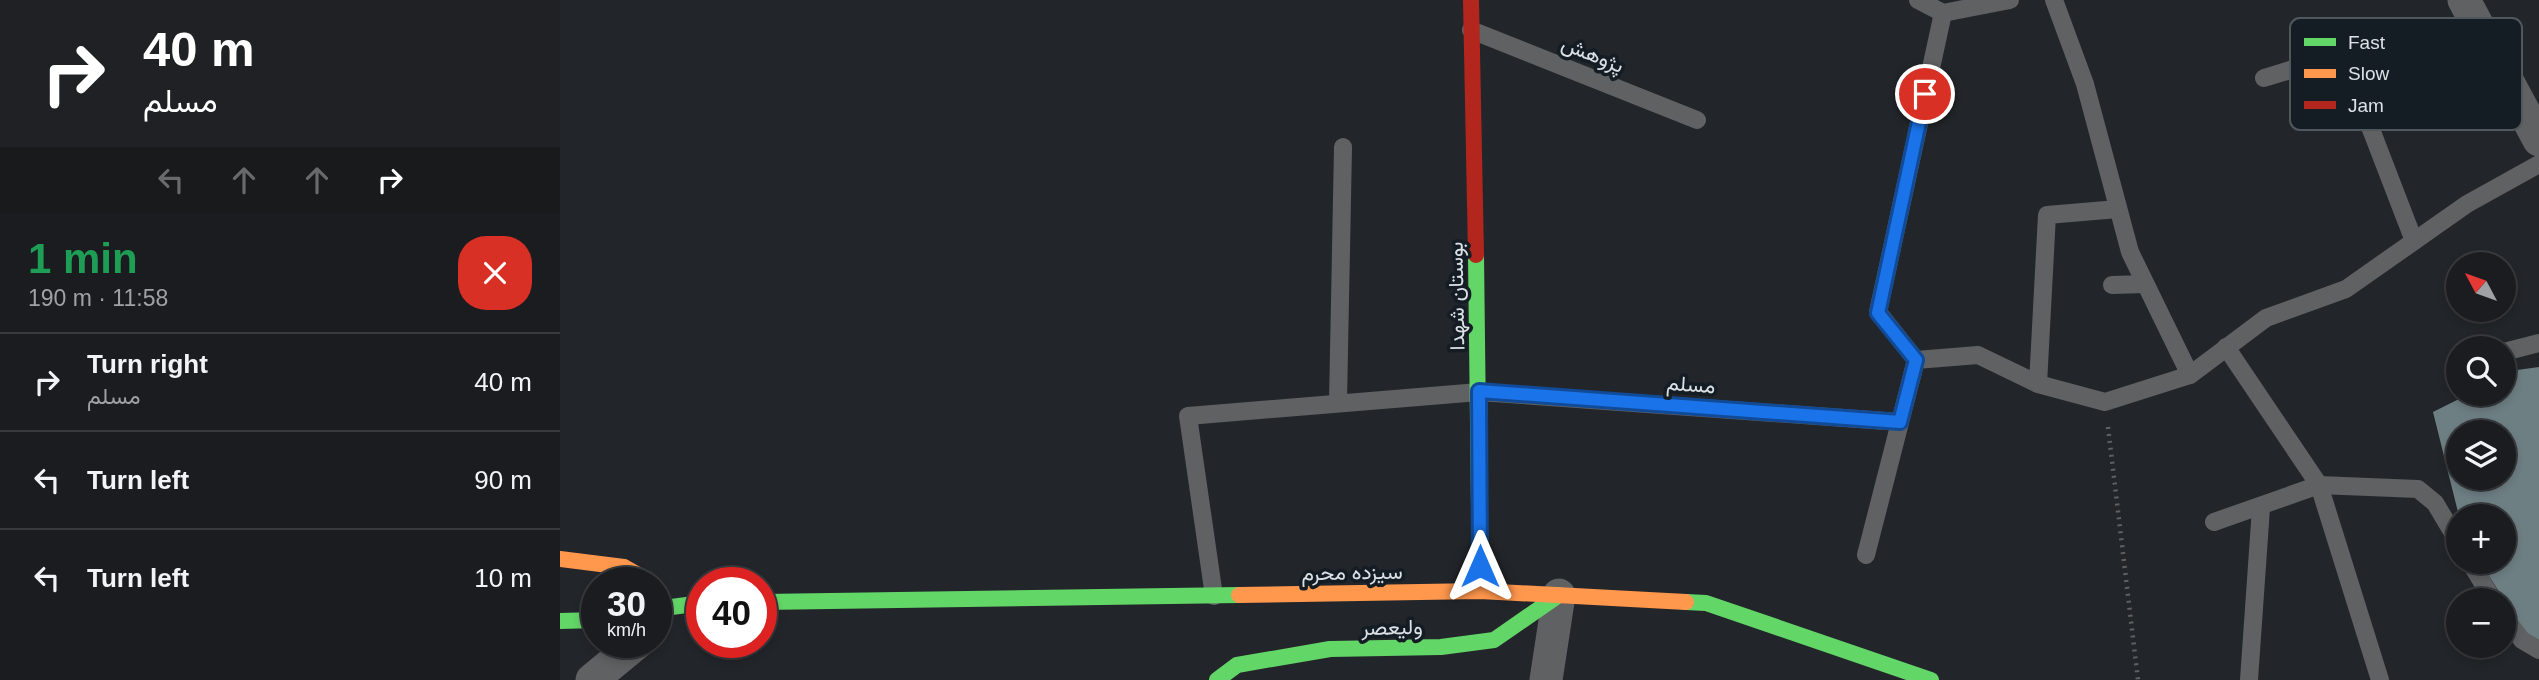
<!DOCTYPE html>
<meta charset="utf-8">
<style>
body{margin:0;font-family:Helvetica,Vazirmatn,sans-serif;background:#232529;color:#f1f3f6;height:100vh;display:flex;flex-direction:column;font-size:26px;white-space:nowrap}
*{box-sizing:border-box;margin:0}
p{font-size:23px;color:#9fa1a5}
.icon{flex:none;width:38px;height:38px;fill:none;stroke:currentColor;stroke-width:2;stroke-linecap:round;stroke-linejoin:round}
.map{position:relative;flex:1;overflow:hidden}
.panel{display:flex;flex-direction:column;background:#1a1c20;width:560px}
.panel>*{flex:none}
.banner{background:#202124;color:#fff;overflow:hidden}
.needle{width:46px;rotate:311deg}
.tools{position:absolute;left:1886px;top:252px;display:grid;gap:14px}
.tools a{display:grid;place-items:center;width:70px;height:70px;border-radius:50%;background:#1a1c20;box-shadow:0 4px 10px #0003,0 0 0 2px #383a3e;font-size:35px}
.speed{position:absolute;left:21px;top:567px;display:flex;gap:14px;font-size:35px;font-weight:700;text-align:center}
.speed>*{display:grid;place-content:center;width:91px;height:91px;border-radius:50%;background:#1a1c20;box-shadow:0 4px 10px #0003,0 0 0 2px #383a3e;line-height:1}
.speed small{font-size:18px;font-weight:400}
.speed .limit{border:10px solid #d22;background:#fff;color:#111}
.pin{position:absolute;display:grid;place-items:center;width:60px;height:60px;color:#fff;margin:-30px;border:4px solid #fff;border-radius:50%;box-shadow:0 2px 7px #0007}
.me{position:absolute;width:77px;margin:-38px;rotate:0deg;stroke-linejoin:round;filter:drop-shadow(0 0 5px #0008)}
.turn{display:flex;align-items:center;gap:24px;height:147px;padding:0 28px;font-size:32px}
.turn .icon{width:91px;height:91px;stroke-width:2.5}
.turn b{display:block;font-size:49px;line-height:60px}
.lanes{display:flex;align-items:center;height:66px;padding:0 28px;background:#0003;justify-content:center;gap:35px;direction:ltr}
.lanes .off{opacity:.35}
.round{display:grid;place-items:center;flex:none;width:74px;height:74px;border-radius:28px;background:#232529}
.overview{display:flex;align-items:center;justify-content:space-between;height:119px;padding:0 28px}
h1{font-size:42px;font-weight:600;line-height:52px;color:#1e9e55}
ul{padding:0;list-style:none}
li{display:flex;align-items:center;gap:21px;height:98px;padding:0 28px;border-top:2px solid #383a3e}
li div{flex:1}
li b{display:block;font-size:26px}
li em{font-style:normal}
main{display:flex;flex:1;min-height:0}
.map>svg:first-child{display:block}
</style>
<main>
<section class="panel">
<div class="banner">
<div class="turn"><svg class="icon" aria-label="right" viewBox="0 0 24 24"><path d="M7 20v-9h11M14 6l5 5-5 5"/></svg><div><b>40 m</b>مسلم</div></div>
<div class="lanes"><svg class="icon off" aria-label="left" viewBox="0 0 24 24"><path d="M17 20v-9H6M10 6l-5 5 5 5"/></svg><svg class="icon off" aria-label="ahead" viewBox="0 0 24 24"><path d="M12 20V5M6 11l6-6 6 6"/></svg><svg class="icon off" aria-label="ahead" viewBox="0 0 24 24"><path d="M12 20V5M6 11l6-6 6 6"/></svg><svg class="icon" aria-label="right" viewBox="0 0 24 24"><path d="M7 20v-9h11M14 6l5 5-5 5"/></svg></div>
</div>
<div class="overview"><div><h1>1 min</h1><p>190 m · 11:58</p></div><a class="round" style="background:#d93025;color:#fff"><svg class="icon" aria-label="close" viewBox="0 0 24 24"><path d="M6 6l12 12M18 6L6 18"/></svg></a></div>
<ul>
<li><svg class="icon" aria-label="right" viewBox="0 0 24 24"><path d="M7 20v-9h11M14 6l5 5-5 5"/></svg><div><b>Turn right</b><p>مسلم</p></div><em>40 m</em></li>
<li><svg class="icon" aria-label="left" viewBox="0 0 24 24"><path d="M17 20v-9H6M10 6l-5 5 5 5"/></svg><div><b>Turn left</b></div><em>90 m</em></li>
<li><svg class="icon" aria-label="left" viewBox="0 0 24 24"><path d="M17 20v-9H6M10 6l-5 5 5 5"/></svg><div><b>Turn left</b></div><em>10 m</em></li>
</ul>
</section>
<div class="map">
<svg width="1979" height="680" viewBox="0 0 1979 680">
<rect width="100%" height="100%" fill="#22262a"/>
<path fill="#6e7f84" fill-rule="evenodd" d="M1979,367V641L1972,643L1920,562H1944V516H1899L1873,412L1909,394H1944V376L1957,370ZM1899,432H1944V478H1899Z"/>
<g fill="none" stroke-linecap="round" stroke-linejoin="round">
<path stroke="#5e6062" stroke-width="4.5" stroke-dasharray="2 5" stroke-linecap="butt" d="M1548,427L1578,680"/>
<g stroke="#5f6163" stroke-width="18">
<path d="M1358,0L1383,13L1450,0"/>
<path d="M1494,0L1525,84L1570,252L1630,375"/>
<path d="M1383,13L1318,312L1356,360L1418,355L1478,384L1545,402L1630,375L1706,318L1786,289L1907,204L1979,164"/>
<path d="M911,30L1137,120"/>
<path d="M1704,78L1782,54L1854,241"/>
<path d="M1552,285L1585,284"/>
<path d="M1666,347L1759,485L1820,680"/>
<path d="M1944,352L1979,343"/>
<path d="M1478,384L1487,215L1558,209"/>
<path d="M778,403L783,147"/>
<path d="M1654,522L1759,485L1858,489L1875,503L1899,543"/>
<path d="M1306,555L1356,360"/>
<path d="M1910,562L1933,600"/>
<path d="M654,596L628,416L919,392L1340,422"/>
<path d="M1944,617L1962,640L1979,650"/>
<path d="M1689,680L1701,508"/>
</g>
<g stroke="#5f6163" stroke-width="33">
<path d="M1904,0L1979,140"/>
<path d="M32,680L78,642"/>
<path d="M986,680L999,595"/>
</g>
<g stroke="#63d668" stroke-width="16">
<path d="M916,255L920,591"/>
<path d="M201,602L679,595"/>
<path d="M1126,602L1146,603L1371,680"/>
<path d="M96,609L142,603"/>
<path d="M0,621L37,620"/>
<path d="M657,680L677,665L770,649L881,647L934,640L999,595"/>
</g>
<g stroke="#ff974d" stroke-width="16">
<path d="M0,559L64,567L92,583"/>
<path d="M679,595L920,591L1126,602"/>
</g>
<path stroke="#b3261e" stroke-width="16" d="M911,0L916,255"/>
</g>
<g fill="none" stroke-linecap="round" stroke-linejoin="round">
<defs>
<path id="route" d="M920,566L919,391L1340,422L1356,360L1318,313L1365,94"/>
</defs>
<use href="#route" stroke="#114b97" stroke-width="18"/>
<use href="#route" stroke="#1a73e8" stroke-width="12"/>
</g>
<g text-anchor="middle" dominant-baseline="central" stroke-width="7" stroke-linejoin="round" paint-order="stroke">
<g font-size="21" fill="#dbe1e5" stroke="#141d24">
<text transform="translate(1033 54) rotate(22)">پژوهش</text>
<text transform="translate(896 296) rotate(-91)">بوستان شهدا</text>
<text transform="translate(1131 384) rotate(4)">مسلم</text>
<text transform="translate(792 572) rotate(-1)">سیزده محرم</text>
<text transform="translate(832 627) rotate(-1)">ولیعصر</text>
</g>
</g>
<rect x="1730" y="18" width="232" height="112" rx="10" fill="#141d24" stroke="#50585e" stroke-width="2"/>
<rect x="1744" y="38" width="32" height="8" fill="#63d668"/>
<rect x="1744" y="69" width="32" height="9" fill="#ff974d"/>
<rect x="1744" y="101" width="32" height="8" fill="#b3261e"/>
<g font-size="19" fill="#dbe1e5">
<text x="1788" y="49">Fast</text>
<text x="1788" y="80">Slow</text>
<text x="1788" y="112">Jam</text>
</g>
</svg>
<div class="tools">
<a><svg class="needle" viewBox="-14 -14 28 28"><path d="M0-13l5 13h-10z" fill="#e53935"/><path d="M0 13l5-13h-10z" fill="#9fa1a5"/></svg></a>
<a><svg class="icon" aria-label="search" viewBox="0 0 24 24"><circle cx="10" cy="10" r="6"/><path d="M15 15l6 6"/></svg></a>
<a><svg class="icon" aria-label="layers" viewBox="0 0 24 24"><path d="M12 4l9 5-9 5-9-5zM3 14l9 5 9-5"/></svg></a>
<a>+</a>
<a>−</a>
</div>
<div class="speed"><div>30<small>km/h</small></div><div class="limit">40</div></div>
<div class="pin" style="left:1365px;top:94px;background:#d93025"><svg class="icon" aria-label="arrive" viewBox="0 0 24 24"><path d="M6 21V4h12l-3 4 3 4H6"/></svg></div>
<svg class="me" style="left:920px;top:566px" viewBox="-20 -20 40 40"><path d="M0-17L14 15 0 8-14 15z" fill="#1a73e8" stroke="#fff" stroke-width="4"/></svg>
</div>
</main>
